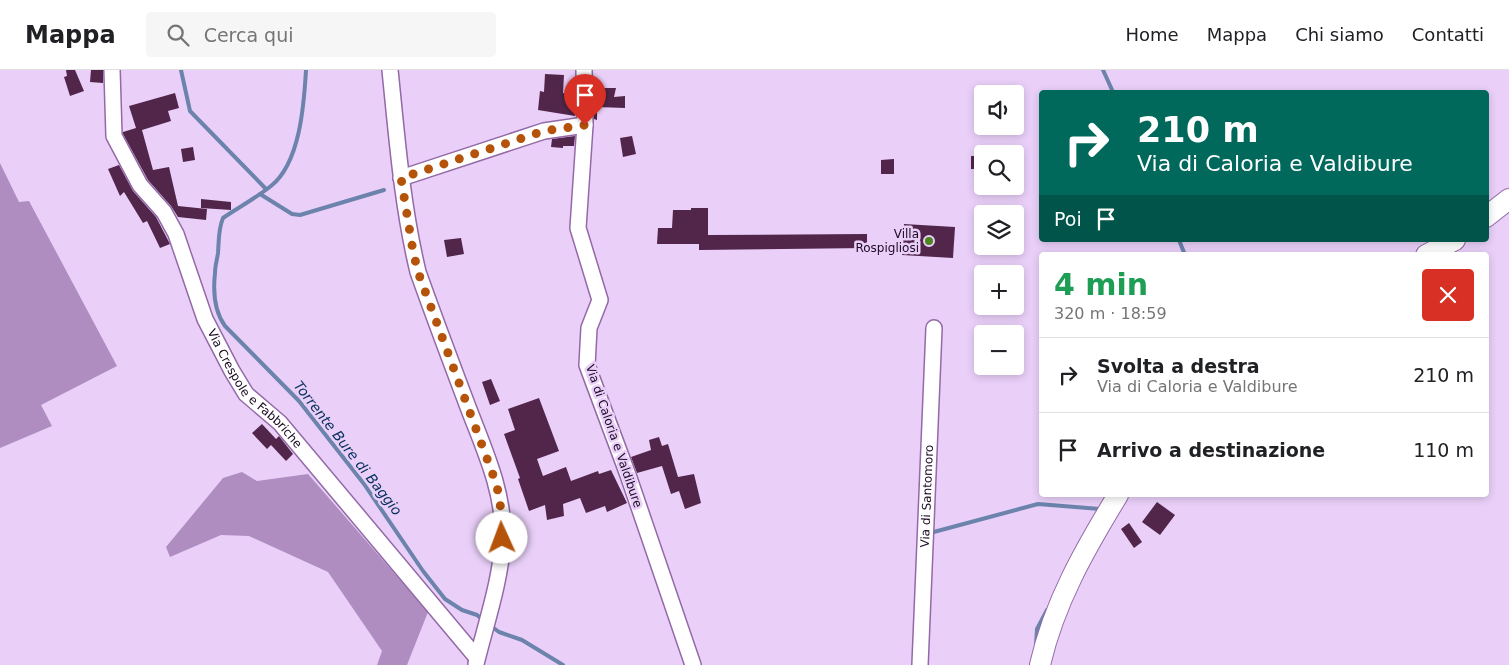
<!DOCTYPE html>
<html lang="it">
<meta charset="utf-8">
<style>
body{margin:0;font-family:"DejaVu Sans",sans-serif;background:#f6f6f6;color:#202124;height:100vh;display:flex;flex-direction:column;font-size:19px;white-space:nowrap}
*{box-sizing:border-box;margin:0}
p{font-size:16px;color:#757577}
.icon{flex:none;width:28px;height:28px;fill:none;stroke:currentColor;stroke-width:2;stroke-linecap:round;stroke-linejoin:round}
.map{position:relative;flex:1;overflow:hidden}
.details{position:absolute;left:1039px;top:182px;width:450px;height:245px;display:flex;flex-direction:column;background:#fff;border-radius:5px;box-shadow:0 2px 8px #0003}
.details>*{flex:none}
.guide{position:absolute;left:1039px;top:20px;width:450px;height:152px;border-radius:5px;box-shadow:0 2px 8px #0003;background:#00695c;color:#fff;overflow:hidden}
.buttons{position:absolute;left:974px;top:15px;display:grid;gap:10px}
.buttons a{display:grid;place-items:center;width:50px;height:50px;border-radius:5px;background:#fff;box-shadow:0 2px 8px #0003;font-size:25px}
.pin{position:absolute;display:grid;place-items:center;width:42px;height:42px;color:#fff;margin:-51px -21px;border-radius:50% 50% 50% 0;rotate:-45deg;box-shadow:0 0 5px #0007}
.pin .icon{rotate:45deg}
.me{position:absolute;width:55px;margin:-28px;rotate:358deg;stroke-linejoin:round;filter:drop-shadow(0 0 4px #0008)}
.turn{display:flex;align-items:center;gap:18px;height:105px;padding:0 15px;font-size:22px}
.turn .icon{width:65px;height:65px;stroke-width:2.5}
.turn b{display:block;font-size:35px;line-height:42px}
.then{display:flex;align-items:center;height:48px;padding:0 15px;background:#0003;gap:10px;font-size:19px}
.round{display:grid;place-items:center;flex:none;width:52px;height:52px;border-radius:5px;background:#f6f6f6}
.headline{display:flex;align-items:center;justify-content:space-between;height:85px;padding:0 15px}
h1{font-size:30px;font-weight:600;line-height:38px;color:#1e9e55}
ul{padding:0;list-style:none}
li{display:flex;align-items:center;gap:15px;height:75px;padding:0 15px;border-top:1px solid #e0e0e0}
li div{flex:1}
li b{display:block;font-size:19px}
li em{font-style:normal}
header{display:flex;align-items:center;gap:30px;box-sizing:border-box;height:70px;padding:0 25px;background:#fff;border-bottom:1px solid #e0e0e0}
header strong{font-size:24px}
nav{display:flex;gap:28px;margin-inline-start:auto;font-size:18px}
.search{width:350px;height:45px;background:#f6f6f6;display:flex;align-items:center;gap:12px;box-sizing:border-box;padding:0 18px;border-radius:5px;color:#757577;font-size:19px}
.map>svg:first-child{display:block}
</style>
<header>
<strong>Mappa</strong>
<div class="search"><svg class="icon" aria-label="search" viewBox="0 0 24 24"><circle cx="10" cy="10" r="6"/><path d="M15 15l6 6"/></svg>Cerca qui</div>
<nav><a>Home</a><a>Mappa</a><a>Chi siamo</a><a>Contatti</a></nav>
</header>
<div class="map">
<svg width="1509" height="595" viewBox="0 0 1509 595">
<rect width="100%" height="100%" fill="#ead0f9"/>
<g fill="#af8dc0">
<path d="M0,93L19,132L29,131L117,296L41,335L52,356L0,378Z"/>
<path d="M242,402L257,411L308,404L428,542L407,595H377L382,581L328,502L249,466L221,465L170,487L166,477L223,408Z"/>
</g>
<g fill="none" stroke-linecap="round" stroke-linejoin="round">
<g stroke="#6c83ac" stroke-width="4">
<path d="M181,0L190,41L266,119"/>
<path d="M306,0C304,35 300,93 271,116C256,128 239,137 223,148C218,160 219,171 218,183C217,190 215,196 215,203C213,221 214,241 225,256L299,331L364,414L423,501L445,529L462,540L477,545L483,550"/>
<path d="M1103,0L1113,22"/>
<path d="M260,124L292,144L300,145L384,120"/>
<path d="M1179,170L1185,185"/>
<path d="M930,463L1038,434L1100,439"/>
<path d="M491,556L499,562L522,570L563,595"/>
<path d="M1036,575L1037,559L1047,540"/>
</g>
</g>
<g fill="#51264a">
<path d="M66,0H75L84,21L70,26L64,7L67,6Z"/>
<path d="M91,0H103V13L90,12Z"/>
<path d="M545,4L564,5L563,23L575,25V46L538,40L540,21L544,22Z"/>
<path d="M594,18H616L614,27L625,26V38L597,37V50L594,49Z"/>
<path d="M175,23L179,38L168,41L171,51L142,60L153,100L169,97L178,136L207,139L206,150L178,147L171,136L148,110L123,64V62L136,58L129,36Z"/>
<path d="M575,66L574,76H563V78L551,77L552,69Z"/>
<path d="M632,66L636,84L623,87L620,68Z"/>
<path d="M193,77L195,90L183,92L181,79Z"/>
<rect x="971" y="86" width="11" height="13"/>
<path d="M894,89V104H881V90Z"/>
<path d="M119,95L133,121L156,147L170,174L160,178L147,151L143,153L124,122L120,126L108,99Z"/>
<path d="M201,129L231,132V140L201,138Z"/>
<path d="M691,138H708V165L867,164V178L699,180V174H657L658,158H672L673,140H691Z"/>
<path d="M904,154L955,157L953,188L902,185Z"/>
<path d="M461,168L464,184L447,187L444,170Z"/>
<path d="M491,309L500,331L490,335L482,312Z"/>
<path d="M539,328L559,381L537,389L543,406L566,397L571,411L598,401L599,404L611,400L627,433L607,442L605,436L586,443L580,428L563,434L564,446L547,450L545,435L529,441L518,409L520,408L504,364L515,360L508,339Z"/>
<path d="M262,354L276,369L279,366L293,384L286,391L271,375L267,379L252,363Z"/>
<path d="M659,367L662,376L668,374L678,407L694,404L701,433L685,439L679,421L671,424L662,396L637,403L631,387L651,380L649,370Z"/>
<path d="M1157,432L1175,445L1160,465L1142,452Z"/>
<path d="M1129,453L1142,472L1134,478L1121,459Z"/>
</g>
<g fill="none" stroke-linecap="round" stroke-linejoin="round">
<defs>
<g id="minor">
<path id="s1" d="M112,0L114,66L140,115L164,142L176,164L205,249L232,301L246,324L280,353L477,588"/>
<path d="M390,0C397,68 402,135 418,202C434,247 451,292 468,337C484,379 504,421 503,468C501,510 486,553 476,594"/>
<path d="M584,0L585,55L578,158L600,230L589,258L587,295L628,405L693,595"/>
<path d="M401,108L544,61L585,55"/>
<path id="s2" d="M920,595L934,258"/>
</g>
<g id="major">
<path d="M1486,147L1509,129"/>
<path d="M1426,185L1455,170"/>
<path d="M1040,595C1054,533 1085,479 1118,425"/>
</g>
</defs>
<use href="#minor" stroke="#9369a7" stroke-width="18"/>
<use href="#major" stroke="#9369a7" stroke-width="22"/>
<use href="#minor" stroke="#fff" stroke-width="15"/>
<use href="#major" stroke="#fff" stroke-width="20"/>
</g>
<g fill="none" stroke-linecap="round" stroke-linejoin="round">
<path stroke="#b45309" stroke-width="9" stroke-dasharray="0 16.2" d="M502,468L500,430L496,413L418,202L413,181L401,108L544,61L585,55"/>
</g>
<circle fill="#4e851e" stroke="#ead0f9" stroke-width="2" cx="929" cy="171" r="5"/>
<g text-anchor="middle" dominant-baseline="central" stroke-width="5" stroke-linejoin="round" paint-order="stroke">
<g font-size="12" fill="#1c0b23" stroke="#ead0f9" text-anchor="end">
<text x="919" y="164">Villa<tspan x="919" dy="14">Rospigliosi</tspan></text>
</g>
<g font-size="12" fill="#1c0b23" stroke="#ead0f9">
<text stroke="none"><textPath href="#s1" startOffset="359">Via Crespole e Fabbriche</textPath></text>
<text transform="translate(614 366) rotate(71)">Via di Caloria e Valdibure</text>
<text stroke="none"><textPath href="#s2" startOffset="169">Via di Santomoro</textPath></text>
</g>
<g font-size="14" font-style="italic" fill="#07305c" stroke="#ead0f9">
<text transform="translate(348 378) rotate(52)">Torrente Bure di Baggio</text>
</g>
</g>
</svg>
<div class="buttons">
<a><svg class="icon" aria-label="sound" viewBox="0 0 24 24"><path d="M4 9h4l5-4v14l-5-4H4zM17 9q2 3 0 6"/></svg></a>
<a><svg class="icon" aria-label="search" viewBox="0 0 24 24"><circle cx="10" cy="10" r="6"/><path d="M15 15l6 6"/></svg></a>
<a><svg class="icon" aria-label="layers" viewBox="0 0 24 24"><path d="M12 4l9 5-9 5-9-5zM3 14l9 5 9-5"/></svg></a>
<a>+</a>
<a>−</a>
</div>
<div class="pin" style="left:585px;top:55px;background:#d93025"><svg class="icon" aria-label="arrive" viewBox="0 0 24 24"><path d="M6 21V4h12l-3 4 3 4H6"/></svg></div>
<svg class="me" style="left:502px;top:468px" viewBox="-20 -20 40 40"><circle r="19" fill="#fff"/><path d="M0-13L10 11 0 6-10 11z" fill="#b45309"/></svg>
<div class="guide">
<div class="turn"><svg class="icon" aria-label="right" viewBox="0 0 24 24"><path d="M7 20v-9h11M14 6l5 5-5 5"/></svg><div><b>210 m</b>Via di Caloria e Valdibure</div></div>
<div class="then">Poi<svg class="icon" aria-label="arrive" viewBox="0 0 24 24"><path d="M6 21V4h12l-3 4 3 4H6"/></svg></div>
</div>
<section class="details">
<div class="headline"><div><h1>4 min</h1><p>320 m · 18:59</p></div><a class="round" style="background:#d93025;color:#fff"><svg class="icon" aria-label="close" viewBox="0 0 24 24"><path d="M6 6l12 12M18 6L6 18"/></svg></a></div>
<ul>
<li><svg class="icon" aria-label="right" viewBox="0 0 24 24"><path d="M7 20v-9h11M14 6l5 5-5 5"/></svg><div><b>Svolta a destra</b><p>Via di Caloria e Valdibure</p></div><em>210 m</em></li>
<li><svg class="icon" aria-label="arrive" viewBox="0 0 24 24"><path d="M6 21V4h12l-3 4 3 4H6"/></svg><div><b>Arrivo a destinazione</b></div><em>110 m</em></li>
</ul>
</section>
</div>
